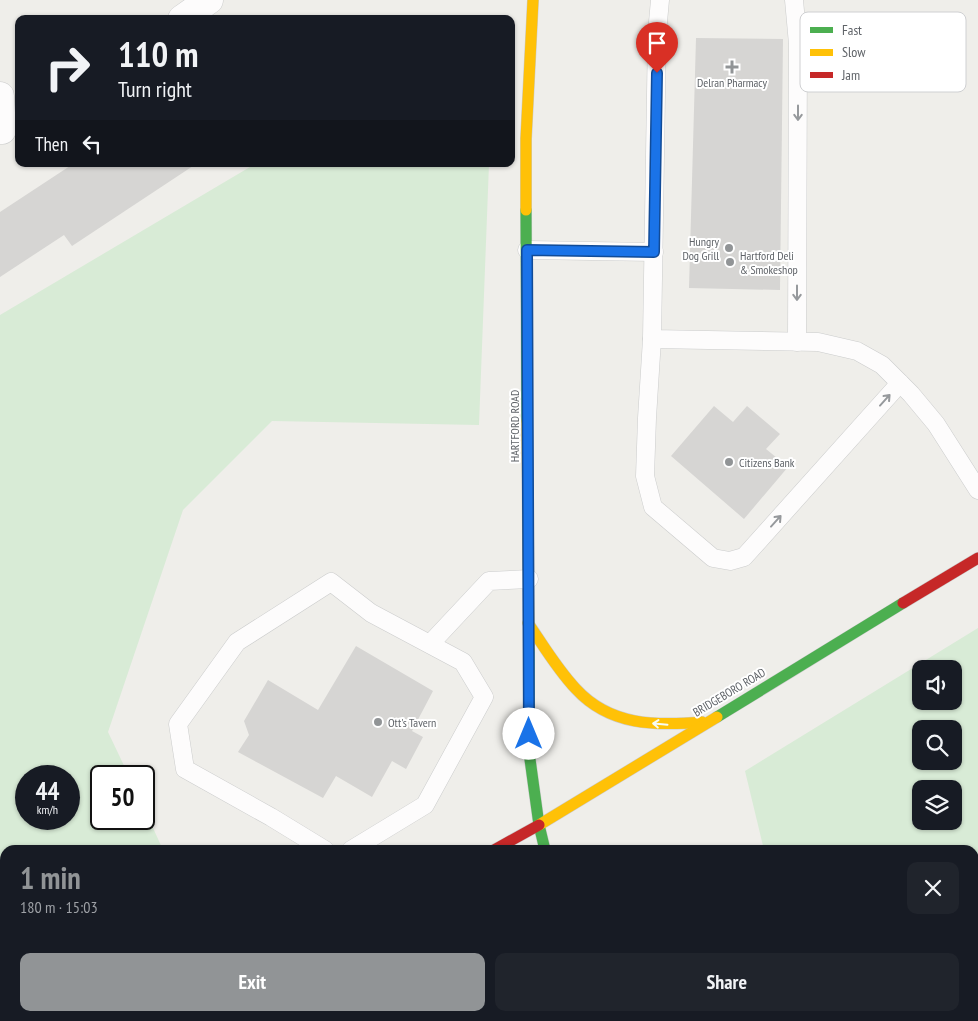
<!DOCTYPE html>
<meta charset="utf-8">
<style>
body{margin:0;font-family:"PT Sans Narrow",sans-serif;background:#20242c;color:#f1f3f6;height:100vh;display:flex;flex-direction:column;font-size:19px;white-space:nowrap}
*{box-sizing:border-box;margin:0}
p{font-size:16px;color:#9ea1a6}
.icon{flex:none;width:28px;height:28px;fill:none;stroke:currentColor;stroke-width:2;stroke-linecap:round;stroke-linejoin:round}
.map{position:relative;flex:1;overflow:hidden}
.details{position:absolute;left:0px;top:845px;width:979px;height:176px;display:flex;flex-direction:column;background:#171b24;border-radius:15px 15px 0 0;box-shadow:0 1px 4px #0004}
.details>*{flex:none}
.guide{position:absolute;left:15px;top:15px;width:500px;height:152px;border-radius:10px;box-shadow:0 1px 4px #0004;background:#171b24;color:#f1f3f6;overflow:hidden}
.fabs{position:absolute;left:912px;top:660px;display:grid;gap:10px}
.fabs a{display:grid;place-items:center;width:50px;height:50px;border-radius:10px;background:#171b24;box-shadow:0 1px 4px #0004;font-size:25px}
.speed{position:absolute;left:15px;top:765px;display:flex;gap:10px;font-size:25px;font-weight:700;text-align:center}
.speed>*{display:grid;place-content:center;width:65px;height:65px;border-radius:50%;background:#171b24;box-shadow:0 1px 4px #0004;line-height:1}
.speed small{font-size:12px;font-weight:400}
.speed .limit{border:2px solid #111;border-radius:8px;background:#fff;color:#111}
.pin{position:absolute;display:grid;place-items:center;width:42px;height:42px;color:#fff;margin:-51px -21px;border-radius:50% 50% 50% 0;rotate:-45deg;box-shadow:0 0 5px #0007}
.pin .icon{rotate:45deg}
.me{position:absolute;width:55px;margin:-28px;rotate:0deg;stroke-linejoin:round;filter:drop-shadow(0 0 4px #0008)}
.turn{display:flex;align-items:center;gap:18px;height:105px;padding:0 20px;font-size:22px}
.turn .icon{width:65px;height:65px;stroke-width:2.5}
.turn b{display:block;font-size:35px;line-height:42px}
.then{display:flex;align-items:center;height:48px;padding:0 20px;background:#0003;gap:10px;font-size:19px}
.round{display:grid;place-items:center;flex:none;width:52px;height:52px;border-radius:10px;background:#20242c}
.head{display:flex;align-items:center;justify-content:space-between;height:85px;padding:0 20px}
h1{font-size:30px;font-weight:600;line-height:38px;color:#919496}
.primary-button{display:flex;gap:10px;margin-top:auto;padding:10px 20px}
.primary-button a{flex:1;height:58px;border-radius:10px;background:#919496;color:#fff;font-size:20px;font-weight:600;line-height:58px;text-align:center}
.primary-button a+a{background:#20242c;color:#f1f3f6}
.map>svg:first-child{display:block}
</style>
<div class="map">
<svg width="978" height="1021" viewBox="0 0 978 1021">
<rect width="100%" height="100%" fill="#efeeea"/>
<g fill="#d8ebd6" fill-rule="evenodd">
<path d="M255,164H489L479,425L272,421L183,510L108,732L129,776H101V819H144V808L163,850H5V1016H93L85,1021H0V315ZM26,776H69V819H26Z"/>
<path d="M978,628V1021H805L804,1016H974V850H764L745,771ZM921,669H954V701H921ZM921,729H954V761H921ZM921,789H954V821H921Z"/>
</g>
<g fill="#d6d5d3">
<path d="M696,38L783,39L780,290L689,288Z"/>
<path d="M73,164H196L72,246L64,235L0,277V212Z"/>
<path d="M714,406L733,422L747,406L780,434L766,449L788,467L744,519L671,456Z"/>
<path d="M356,646L433,691L412,731L423,737L406,769L392,761L372,797L336,776L323,798L238,752L249,735L244,721L268,680L318,710Z"/>
</g>
<g fill="none" stroke-linecap="round" stroke-linejoin="round">
<defs>
<g id="lane">
<path d="M660,0L657,33L652,339L818,342L857,351L882,365L911,394L936,424L978,490"/>
<path d="M794,0L798,44L797,342"/>
<path d="M527,250L654,252"/>
<path d="M652,339L647,418L645,476L653,507L713,558L730,561L744,557L900,383"/>
<path d="M430,644L489,581L529,579"/>
<path d="M325,850L271,817L185,769L178,724L237,642L331,582L371,613L463,662L484,697L425,805L351,850"/>
<path d="M282,1016L285,1021"/>
<path d="M404,1021L412,1016"/>
</g>
<g id="street">
<path d="M182,19L209,0"/>
<path d="M0,96L2,130"/>
</g>
<g id="fast">
<path d="M526,210L527,421"/>
<path d="M529,650V752L539,825L545,850"/>
<path d="M717,717L903,603"/>
</g>
<g id="slow">
<path d="M526,210V139L533,0"/>
<path d="M527,421L529,650"/>
<path d="M528,623C543,645 557,669 576,689C610,726 656,726 702,722"/>
<path d="M539,825L717,717"/>
<path d="M606,1016L608,1021"/>
<path d="M200,1021L208,1016"/>
</g>
<g id="jam">
<path d="M903,603L978,558"/>
<path d="M494,850L539,825"/>
</g>
</defs>
<use href="#lane" stroke="#cbcccc" stroke-width="19"/>
<use href="#street" stroke="#cbcccc" stroke-width="29"/>
<use href="#fast" stroke="#cacacb" stroke-width="12"/>
<use href="#slow" stroke="#cacacb" stroke-width="12"/>
<use href="#jam" stroke="#cacacb" stroke-width="12"/>
<use href="#lane" stroke="#fdfcfc" stroke-width="18"/>
<use href="#street" stroke="#fdfcfc" stroke-width="28"/>
<use href="#fast" stroke="#4caf50" stroke-width="11"/>
<use href="#slow" stroke="#ffc107" stroke-width="11"/>
<use href="#jam" stroke="#c62828" stroke-width="11"/>
</g>
<defs><path id="oneway-shaft" d="M-6 0H5M1.5-3L5.5 0L1.5 3" fill="none" stroke-width="1.6" stroke-linecap="round" stroke-linejoin="round" transform="scale(1.25)"/></defs>
<g stroke="#96999c">
<use href="#oneway-shaft" transform="translate(798 113) rotate(90)"/>
<use href="#oneway-shaft" transform="translate(797 293) rotate(90)"/>
<use href="#oneway-shaft" transform="translate(885 400) rotate(-48)"/>
<use href="#oneway-shaft" transform="translate(776 521) rotate(-48)"/>
</g>
<use stroke="#f6fbf6" href="#oneway-shaft" transform="translate(660 724) rotate(-175)"/>
<g fill="none" stroke-linecap="round" stroke-linejoin="round">
<defs>
<path id="route" d="M529,734L527,250L654,252L657,73"/>
</defs>
<use href="#route" stroke="#114b97" stroke-width="12"/>
<use href="#route" stroke="#1a73e8" stroke-width="9"/>
</g>
<g fill="#919496" stroke="#fff" stroke-width="2">
<path d="M729.5 59.5h5v5h5v5h-5v5h-5v-5h-5v-5h5z"/>
<circle cx="729" cy="248" r="5"/>
<circle cx="730" cy="262" r="5"/>
<circle cx="729" cy="462" r="5"/>
<circle cx="378" cy="722" r="5"/>
</g>
<g text-anchor="middle" dominant-baseline="central" stroke-width="4" stroke-linejoin="round" paint-order="stroke">
<g font-size="12" fill="#5f6368" stroke="#fff" text-anchor="start">
<text x="732" y="82" text-anchor="middle">Delran Pharmacy</text>
<text x="719" y="241" text-anchor="end">Hungry<tspan x="719" dy="14">Dog Grill</tspan></text>
<text x="740" y="255">Hartford Deli<tspan x="740" dy="14">&amp; Smokeshop</tspan></text>
<text x="739" y="462">Citizens Bank</text>
<text x="388" y="722">Ott's Tavern</text>
</g>
<g font-size="12" fill="#5f6368" stroke="#fff">
<text transform="translate(514 426) rotate(-90)">HARTFORD ROAD</text>
<text transform="translate(729 692) rotate(-31)">BRIDGEBORO ROAD</text>
</g>
</g>
<rect x="800" y="12" width="166" height="80" rx="8" fill="#fff" stroke="#cfd0d2" stroke-width="1"/>
<rect x="810" y="27" width="23" height="6" fill="#4caf50"/>
<rect x="810" y="49" width="23" height="7" fill="#ffc107"/>
<rect x="810" y="72" width="23" height="6" fill="#c62828"/>
<g font-size="14" fill="#5f6368">
<text x="842" y="35">Fast</text>
<text x="842" y="57">Slow</text>
<text x="842" y="80">Jam</text>
</g>
</svg>
<div class="fabs">
<a><svg class="icon" aria-label="sound" viewBox="0 0 24 24"><path d="M4 9h4l5-4v14l-5-4H4zM17 9q2 3 0 6"/></svg></a>
<a><svg class="icon" aria-label="search" viewBox="0 0 24 24"><circle cx="10" cy="10" r="6"/><path d="M15 15l6 6"/></svg></a>
<a><svg class="icon" aria-label="layers" viewBox="0 0 24 24"><path d="M12 4l9 5-9 5-9-5zM3 14l9 5 9-5"/></svg></a>
</div>
<div class="speed"><div>44<small>km/h</small></div><div class="limit">50</div></div>
<div class="pin" style="left:657px;top:73px;background:#d93025"><svg class="icon" aria-label="arrive" viewBox="0 0 24 24"><path d="M6 21V4h12l-3 4 3 4H6"/></svg></div>
<svg class="me" style="left:529px;top:734px" viewBox="-20 -20 40 40"><circle r="19" fill="#fff"/><path d="M0-13L10 11 0 6-10 11z" fill="#1a73e8"/></svg>
<div class="guide">
<div class="turn"><svg class="icon" aria-label="right" viewBox="0 0 24 24"><path d="M7 20v-9h11M14 6l5 5-5 5"/></svg><div><b>110 m</b>Turn right</div></div>
<div class="then">Then<svg class="icon" aria-label="left" viewBox="0 0 24 24"><path d="M17 20v-9H6M10 6l-5 5 5 5"/></svg></div>
</div>
<section class="details">
<div class="head"><div><h1>1 min</h1><p>180 m · 15:03</p></div><a class="round"><svg class="icon" aria-label="close" viewBox="0 0 24 24"><path d="M6 6l12 12M18 6L6 18"/></svg></a></div>
<div class="primary-button"><a>Exit</a><a>Share</a></div>
</section>
</div>
